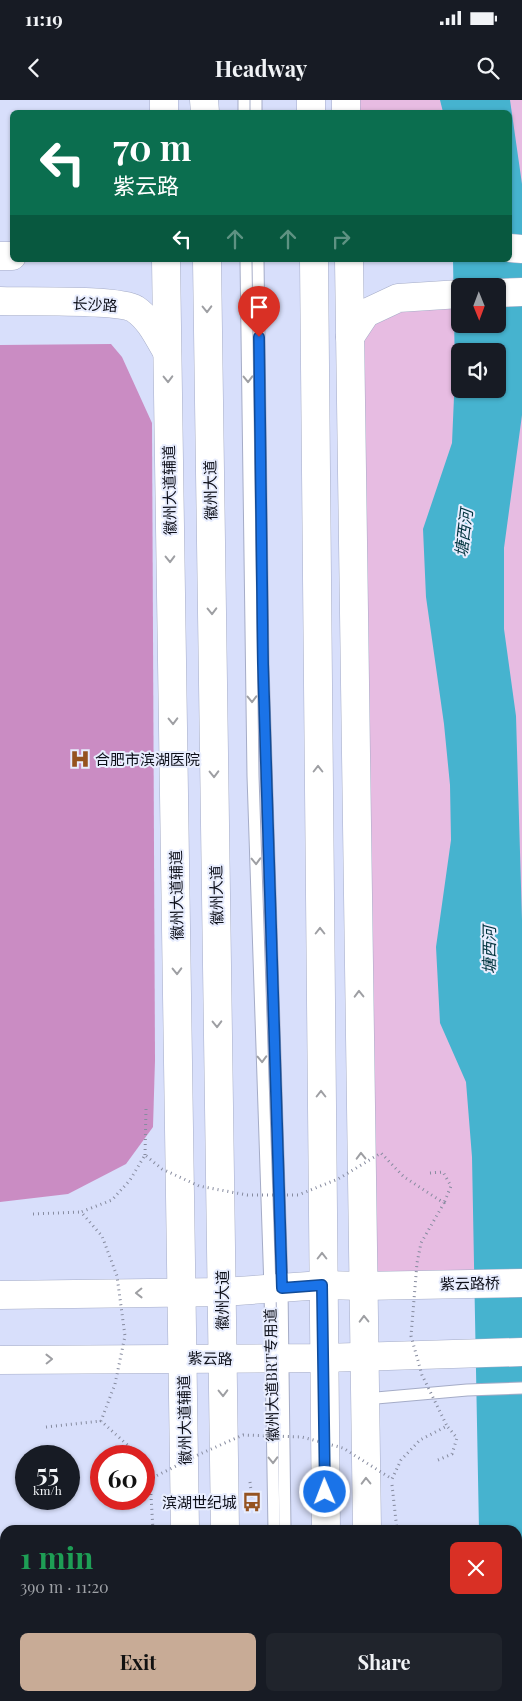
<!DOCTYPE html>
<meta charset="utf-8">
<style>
body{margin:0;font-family:"Playfair Display","Noto Sans SC",serif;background:#20242c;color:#f1f3f6;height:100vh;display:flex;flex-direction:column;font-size:19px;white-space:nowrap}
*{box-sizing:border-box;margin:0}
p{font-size:16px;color:#9ea1a6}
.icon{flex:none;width:28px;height:28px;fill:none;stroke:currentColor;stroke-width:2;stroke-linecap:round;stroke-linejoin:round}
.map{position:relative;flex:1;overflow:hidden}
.sheet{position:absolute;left:0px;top:1425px;width:522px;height:176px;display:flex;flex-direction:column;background:#171b24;border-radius:15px 15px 0 0;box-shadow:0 1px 4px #0004}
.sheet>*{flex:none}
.banner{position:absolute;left:10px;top:10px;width:502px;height:152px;border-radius:8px;box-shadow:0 1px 4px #0004;background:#0b6e4f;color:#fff;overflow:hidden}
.needle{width:32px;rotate:179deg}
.controls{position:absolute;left:451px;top:178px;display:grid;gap:10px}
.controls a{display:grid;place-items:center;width:55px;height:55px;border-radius:8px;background:#171b24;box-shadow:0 1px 4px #0004;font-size:25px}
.speed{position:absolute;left:15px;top:1345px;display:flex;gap:10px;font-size:25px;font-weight:700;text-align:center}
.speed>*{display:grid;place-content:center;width:65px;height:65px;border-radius:50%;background:#171b24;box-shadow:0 1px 4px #0004;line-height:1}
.speed small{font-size:12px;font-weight:400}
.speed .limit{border:8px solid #d22;background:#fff;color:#111}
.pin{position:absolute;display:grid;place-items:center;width:42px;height:42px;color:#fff;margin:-51px -21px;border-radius:50% 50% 50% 0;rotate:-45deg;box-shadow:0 0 5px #0007}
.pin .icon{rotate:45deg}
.me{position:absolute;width:55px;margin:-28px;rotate:359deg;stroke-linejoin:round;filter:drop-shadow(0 0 4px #0008)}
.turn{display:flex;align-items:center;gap:18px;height:105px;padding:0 20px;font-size:22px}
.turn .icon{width:65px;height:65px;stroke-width:2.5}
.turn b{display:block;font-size:35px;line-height:42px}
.lanes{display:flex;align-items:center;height:48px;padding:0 20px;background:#0003;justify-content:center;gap:25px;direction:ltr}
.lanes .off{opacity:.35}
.round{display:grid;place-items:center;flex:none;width:52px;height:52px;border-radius:8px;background:#20242c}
.overview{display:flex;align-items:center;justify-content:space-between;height:85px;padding:0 20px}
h1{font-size:30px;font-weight:700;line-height:38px;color:#1e9e55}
.cta{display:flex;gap:10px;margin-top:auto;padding:10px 20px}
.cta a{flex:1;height:58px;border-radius:8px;background:#c8ab96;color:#111;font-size:20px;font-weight:700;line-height:58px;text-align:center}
.cta a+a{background:#20242c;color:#f1f3f6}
.status{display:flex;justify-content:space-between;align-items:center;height:35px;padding:0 25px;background:#171b24;direction:ltr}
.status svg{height:14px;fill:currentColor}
header{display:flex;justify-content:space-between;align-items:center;height:65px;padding:0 20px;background:#171b24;font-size:22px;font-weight:700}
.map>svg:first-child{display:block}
</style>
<div class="status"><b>11:19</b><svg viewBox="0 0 49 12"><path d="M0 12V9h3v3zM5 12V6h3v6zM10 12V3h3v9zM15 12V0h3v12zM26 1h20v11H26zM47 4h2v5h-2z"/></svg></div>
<header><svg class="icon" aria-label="back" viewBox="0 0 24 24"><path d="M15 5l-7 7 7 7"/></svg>Headway<svg class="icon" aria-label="search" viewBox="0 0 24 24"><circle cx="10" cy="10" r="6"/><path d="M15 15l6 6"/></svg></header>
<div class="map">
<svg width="522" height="1601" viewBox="0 0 522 1601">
<rect width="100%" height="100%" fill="#d8dffb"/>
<g fill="#e7bce2" fill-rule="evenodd">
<path d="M346,0H522V149L510,12H346Z"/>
<path d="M522,192V1183L363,1186L350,237L366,213L460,194V224H498ZM460,251H498V289H460Z"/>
</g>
<path fill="#ca8cc3" d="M111,244L122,257L152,323L155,960L153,1027L126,1064L68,1094L0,1102V245Z"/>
<path fill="#46b3cf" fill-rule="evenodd" d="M440,0H510L522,84V315L504,448V529L516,616L522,820V1559L518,1554V1430H479L472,1057L466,982L440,923L436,847L451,740L450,685L444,624L426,497L423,429L452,343L455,274L453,160H510V12H443ZM460,186H498V224H460ZM460,251H498V289H460Z"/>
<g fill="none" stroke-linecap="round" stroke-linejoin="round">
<defs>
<g id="lane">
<path d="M244,0V12"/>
<path d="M256,0V12"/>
<path d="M246,160L253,676L270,1189L274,1430"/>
<path d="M258,160L263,564L282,1188L285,1430"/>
<path d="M365,1299L467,1290L522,1288"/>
<path d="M276,1596V1601"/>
<path d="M288,1596V1601"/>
</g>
<g id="secondary">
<path d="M164,0V12"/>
<path d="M346,0V12"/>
<path d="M510,148L522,149"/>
<path d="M0,156H12"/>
<path d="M166,160L185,1430"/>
<path d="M349,160L367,1430"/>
<path d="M498,193L522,192"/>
<path d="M0,201C25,202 119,199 135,209C150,219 158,237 167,252"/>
<path d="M350,237L366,213L398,198L460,194"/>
<path d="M188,1596V1601"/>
<path d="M370,1596V1601"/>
</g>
<g id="primary">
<path d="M204,0L205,12"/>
<path d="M311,0V12"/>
<path d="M207,160L225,1430"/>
<path d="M314,160L326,1430"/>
<path d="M0,1195L223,1192L323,1185L363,1186L522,1183"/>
<path d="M0,1260L323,1258L522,1252"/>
<path d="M228,1596V1601"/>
<path d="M328,1596V1601"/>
</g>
</defs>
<use href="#lane" stroke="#a5acc7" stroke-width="13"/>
<use href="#secondary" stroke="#a5acc7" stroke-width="29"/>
<use href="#primary" stroke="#a5acc7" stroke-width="29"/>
<g stroke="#868b9f" stroke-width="3" stroke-dasharray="1 4" stroke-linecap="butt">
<path d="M145,1055L146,1009"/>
<path d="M430,1073L443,1072L451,1086L444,1103"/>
<path d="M33,1114L81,1112"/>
<path d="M46,1327L101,1321"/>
<path d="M438,1360L452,1354L457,1338L447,1326"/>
<path d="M150,1379L153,1430"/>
<path d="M250,1382L252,1399"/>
<path d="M392,1385L397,1430"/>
</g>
<use href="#lane" stroke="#fff" stroke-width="11"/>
<use href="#secondary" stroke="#fff" stroke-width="28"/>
<use href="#primary" stroke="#fff" stroke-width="28"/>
<path stroke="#868b9f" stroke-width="3" stroke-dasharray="1 4" stroke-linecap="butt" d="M137,1356L133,1350L101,1321L115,1284L125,1236L117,1176L102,1136L81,1112L112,1100L130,1080L145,1055L162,1069L199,1086L247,1095H298L338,1079L381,1053L404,1077L444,1103L421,1143L417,1163L411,1236L422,1275L447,1326L420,1340L401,1360L392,1379L343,1348L302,1337L243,1335L200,1354L150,1379L144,1368"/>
</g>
<defs><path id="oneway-chevron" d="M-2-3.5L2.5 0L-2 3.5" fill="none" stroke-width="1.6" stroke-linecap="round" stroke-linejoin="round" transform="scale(1.25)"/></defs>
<g stroke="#9e9fa3">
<use href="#oneway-chevron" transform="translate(207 209) rotate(89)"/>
<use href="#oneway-chevron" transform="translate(168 279) rotate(89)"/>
<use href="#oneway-chevron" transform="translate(248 279) rotate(89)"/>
<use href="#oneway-chevron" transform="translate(170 459) rotate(89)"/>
<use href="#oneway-chevron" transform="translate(212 511) rotate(89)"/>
<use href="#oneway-chevron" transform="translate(252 599) rotate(89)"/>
<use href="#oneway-chevron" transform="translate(173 621) rotate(89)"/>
<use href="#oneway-chevron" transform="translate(318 669) rotate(-90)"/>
<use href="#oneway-chevron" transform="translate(214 674) rotate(89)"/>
<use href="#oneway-chevron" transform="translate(256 761) rotate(88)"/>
<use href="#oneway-chevron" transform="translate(320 831) rotate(-90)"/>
<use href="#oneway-chevron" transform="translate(177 871) rotate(89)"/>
<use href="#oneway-chevron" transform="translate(359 894) rotate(-91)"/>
<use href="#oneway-chevron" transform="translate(217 924) rotate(89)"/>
<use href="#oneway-chevron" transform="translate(262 959) rotate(88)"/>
<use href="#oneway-chevron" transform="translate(321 994) rotate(-90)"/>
<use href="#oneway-chevron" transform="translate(361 1056) rotate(-91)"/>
<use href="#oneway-chevron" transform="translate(322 1156) rotate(-90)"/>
<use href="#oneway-chevron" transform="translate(139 1193) rotate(179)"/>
<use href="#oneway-chevron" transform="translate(364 1219) rotate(-91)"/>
<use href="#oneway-chevron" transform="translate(49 1259) rotate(-1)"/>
<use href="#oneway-chevron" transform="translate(223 1293) rotate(89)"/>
<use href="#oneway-chevron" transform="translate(273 1360) rotate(89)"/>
<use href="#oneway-chevron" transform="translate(366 1381) rotate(-91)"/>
</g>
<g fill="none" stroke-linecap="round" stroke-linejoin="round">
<defs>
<path id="route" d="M259,237L263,564L282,1188L322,1185L325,1392"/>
</defs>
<use href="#route" stroke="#114b97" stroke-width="12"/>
<use href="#route" stroke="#1a73e8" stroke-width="9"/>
</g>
<defs>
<symbol id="hospital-bare" viewBox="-9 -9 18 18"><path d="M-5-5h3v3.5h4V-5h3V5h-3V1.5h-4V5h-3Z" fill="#955320" stroke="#e8edfe" stroke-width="2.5" paint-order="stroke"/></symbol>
<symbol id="bus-bare" viewBox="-9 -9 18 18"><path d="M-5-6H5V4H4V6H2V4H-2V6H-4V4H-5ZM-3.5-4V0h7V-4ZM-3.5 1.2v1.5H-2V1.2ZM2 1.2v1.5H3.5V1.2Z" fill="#955320" stroke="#e8edfe" stroke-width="2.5" paint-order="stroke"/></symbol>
</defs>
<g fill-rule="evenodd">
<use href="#hospital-bare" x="66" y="645" width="28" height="28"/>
<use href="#bus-bare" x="238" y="1388" width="28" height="28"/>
</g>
<g text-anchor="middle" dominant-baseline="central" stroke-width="4" stroke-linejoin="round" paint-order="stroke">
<g font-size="15" fill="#0d0f19" stroke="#e8edfe">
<text transform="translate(95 204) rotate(3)">长沙路</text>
<text transform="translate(169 390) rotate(-91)">徽州大道辅道</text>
<text transform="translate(210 390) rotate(-91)">徽州大道</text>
<text transform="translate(176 795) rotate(-91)">徽州大道辅道</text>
<text transform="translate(216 795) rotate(-91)">徽州大道</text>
<text transform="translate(470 1183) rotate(-1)">紫云路桥</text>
<text transform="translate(222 1200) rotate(-90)">徽州大道</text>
<text transform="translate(210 1258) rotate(1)">紫云路</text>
<text transform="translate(271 1275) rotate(-91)">徽州大道BRT专用道</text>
<text transform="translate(184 1320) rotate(-91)">徽州大道辅道</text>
</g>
<g font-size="15" fill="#0d0f19" stroke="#e8edfe" text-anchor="start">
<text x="95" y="659">合肥市滨湖医院</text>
<text x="237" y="1402" text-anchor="end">滨湖世纪城</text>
</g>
<g font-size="16" font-style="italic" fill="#00333e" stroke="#e8edfe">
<text transform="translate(463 433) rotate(-83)">塘西河</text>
<text transform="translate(488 850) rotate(-90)">塘西河</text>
</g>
</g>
</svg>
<div class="controls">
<a><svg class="needle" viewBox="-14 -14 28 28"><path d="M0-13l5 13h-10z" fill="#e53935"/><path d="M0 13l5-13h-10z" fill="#9ea1a6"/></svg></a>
<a><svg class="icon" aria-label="sound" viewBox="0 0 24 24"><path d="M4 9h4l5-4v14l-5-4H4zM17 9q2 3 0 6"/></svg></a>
</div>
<div class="speed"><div>55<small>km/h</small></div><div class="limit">60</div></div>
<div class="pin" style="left:259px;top:237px;background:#d93025"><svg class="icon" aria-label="arrive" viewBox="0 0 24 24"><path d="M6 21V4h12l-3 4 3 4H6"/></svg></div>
<svg class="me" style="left:325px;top:1392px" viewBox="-20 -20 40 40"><circle r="17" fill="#1a73e8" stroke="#fff" stroke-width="3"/><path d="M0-11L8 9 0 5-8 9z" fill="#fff"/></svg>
<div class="banner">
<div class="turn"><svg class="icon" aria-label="left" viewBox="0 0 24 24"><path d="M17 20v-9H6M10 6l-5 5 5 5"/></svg><div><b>70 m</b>紫云路</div></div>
<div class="lanes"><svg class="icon" aria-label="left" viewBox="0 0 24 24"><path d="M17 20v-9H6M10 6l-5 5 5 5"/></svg><svg class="icon off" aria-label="ahead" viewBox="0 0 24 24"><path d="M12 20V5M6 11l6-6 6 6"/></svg><svg class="icon off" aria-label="ahead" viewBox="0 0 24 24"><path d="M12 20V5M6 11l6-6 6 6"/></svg><svg class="icon off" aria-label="right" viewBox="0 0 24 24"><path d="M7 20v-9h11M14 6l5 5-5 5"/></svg></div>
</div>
<section class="sheet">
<div class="overview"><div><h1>1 min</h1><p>390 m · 11:20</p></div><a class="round" style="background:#d93025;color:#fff"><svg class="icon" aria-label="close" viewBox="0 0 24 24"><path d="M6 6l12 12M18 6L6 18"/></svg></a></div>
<div class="cta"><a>Exit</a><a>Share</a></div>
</section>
</div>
